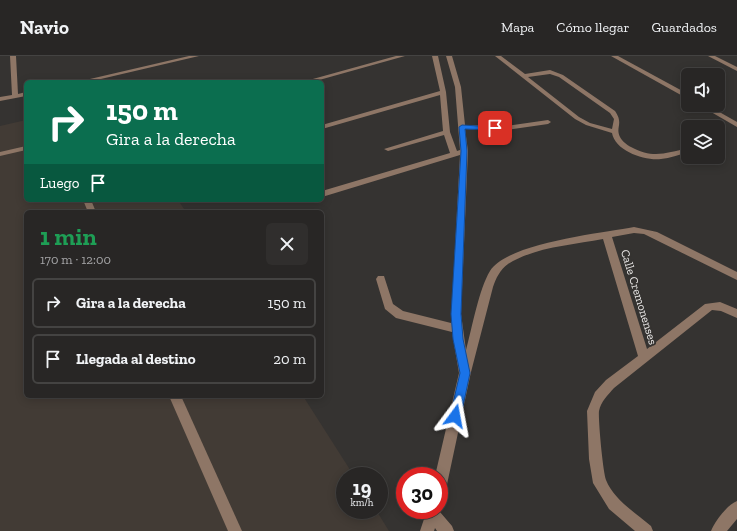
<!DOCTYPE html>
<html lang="es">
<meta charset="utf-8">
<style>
body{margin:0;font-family:"Zilla Slab",serif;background:#302e2d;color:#f1f3f6;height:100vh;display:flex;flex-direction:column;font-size:15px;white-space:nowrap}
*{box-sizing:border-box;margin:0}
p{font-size:13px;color:#a5a5a7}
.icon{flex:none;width:22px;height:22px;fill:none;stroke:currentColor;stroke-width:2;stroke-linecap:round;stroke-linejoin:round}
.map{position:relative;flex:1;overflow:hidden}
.panel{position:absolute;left:24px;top:154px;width:300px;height:188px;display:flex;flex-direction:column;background:#282625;border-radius:6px;box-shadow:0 2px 10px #0003,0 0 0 1px #444342}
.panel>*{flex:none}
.banner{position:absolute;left:24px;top:24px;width:300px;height:122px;border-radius:6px;box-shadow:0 2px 10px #0003,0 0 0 1px #444342;background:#0b6e4f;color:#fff;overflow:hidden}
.tools{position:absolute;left:681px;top:12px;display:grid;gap:8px}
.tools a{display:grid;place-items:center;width:44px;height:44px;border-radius:6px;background:#282625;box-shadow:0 2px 10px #0003,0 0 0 1px #444342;font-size:20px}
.speed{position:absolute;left:336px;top:411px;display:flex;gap:8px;font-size:20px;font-weight:700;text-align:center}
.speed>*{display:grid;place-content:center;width:52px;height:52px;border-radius:50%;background:#282625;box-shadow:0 2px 10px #0003,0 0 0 1px #444342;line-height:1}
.speed small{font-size:10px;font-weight:400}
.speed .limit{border:6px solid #d22;background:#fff;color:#111}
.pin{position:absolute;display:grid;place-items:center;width:34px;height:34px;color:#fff;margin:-17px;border-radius:8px;box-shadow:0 2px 6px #0006}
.me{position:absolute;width:44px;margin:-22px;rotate:13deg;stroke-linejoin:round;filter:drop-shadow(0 0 3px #0008)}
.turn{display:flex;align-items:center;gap:14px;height:84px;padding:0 16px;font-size:18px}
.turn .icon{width:52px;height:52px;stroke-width:2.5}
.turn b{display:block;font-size:28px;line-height:34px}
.then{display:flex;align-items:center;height:38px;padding:0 16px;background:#0003;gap:8px;font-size:15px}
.round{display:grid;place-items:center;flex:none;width:42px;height:42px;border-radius:6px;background:#302e2d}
.head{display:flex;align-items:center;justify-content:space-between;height:68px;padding:0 16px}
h1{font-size:24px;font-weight:800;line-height:30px;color:#1e9e55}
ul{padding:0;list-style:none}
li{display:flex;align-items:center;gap:12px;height:50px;margin:0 8px 6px;padding:0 8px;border:2px solid #444342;border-radius:6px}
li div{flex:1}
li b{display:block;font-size:15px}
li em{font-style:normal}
header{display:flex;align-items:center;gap:24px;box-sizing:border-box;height:56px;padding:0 20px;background:#282625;border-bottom:1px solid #444342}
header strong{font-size:19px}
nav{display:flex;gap:22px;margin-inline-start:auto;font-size:14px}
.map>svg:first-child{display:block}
</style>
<header>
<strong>Navio</strong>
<nav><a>Mapa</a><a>Cómo llegar</a><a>Guardados</a></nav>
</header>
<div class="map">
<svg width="737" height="475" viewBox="0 0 737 475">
<rect width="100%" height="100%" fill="#353331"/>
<path fill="#423b35" d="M26,64V144H178L186,156H26V340H303L354,420H345V454H376L389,475H0V70Z"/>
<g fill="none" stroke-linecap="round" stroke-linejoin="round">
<g fill="#8e7666" fill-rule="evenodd">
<path d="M10,0H16L18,38L26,36V40L0,45V41L12,39Z"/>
<path d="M189,0H199L88,26H77Z"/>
<path d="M396,0H405L312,26H302Z"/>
<path d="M432,0H438L446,36L450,76L457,95L460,94L455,31L446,0H452L461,31L465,69L506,70L548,64L551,66L548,68L506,74L465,73L468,95L461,258L466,294C472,272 479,233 490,215C507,187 602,177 634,171L657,176L737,216V224L644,178L634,177L612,181L647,293L705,248L720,246L737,253V262L721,255L712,254L614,332C608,339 601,345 599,355C598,363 603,416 606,424C614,444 636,457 651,470L653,475H635L609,453L593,427L589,403L587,355L595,336L606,324L638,300L603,183C572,189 535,191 508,208C500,214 496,222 493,231L471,316L446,433L444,438L439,440V420H435L459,317L452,276L396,262L385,253L376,223L378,220H384L393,248L403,255L451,267L460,99L322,141V135L450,97L444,79L388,95L384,93L443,75L440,39L322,73V69L440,35Z"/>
<path d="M495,0H501L525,18L550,14L563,19L615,55C624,68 615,71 620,81C622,85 627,89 631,91C653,103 666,97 688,92V96C679,99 670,102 661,103C645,105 615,95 612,77L586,69L575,63ZM550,18L559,21L610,57L614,63L612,73L590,67L579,61L528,21Z"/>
<path d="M611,0H618L688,38V43Z"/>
<path d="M708,0H715L737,11V15Z"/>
<path d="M699,49H707L737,66V71Z"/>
<path d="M722,84L726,86L725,88L718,89V85Z"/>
<path d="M26,90V94L0,100V96Z"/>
<path d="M83,144H91L96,156H88Z"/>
<path d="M298,144H307L303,147Z"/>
<path d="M169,340H181L242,475H228Z"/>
<path d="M737,445V463L727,475H711C715,465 727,449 737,445Z"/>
<path d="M439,449L441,454L440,456L452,470L454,475H437L435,472L434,475H420L427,454H439Z"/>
</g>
</g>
<path fill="#1a73e8" stroke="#114b97" d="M462,69L495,71L498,72L495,74L465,73L467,95L461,258L463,283L470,317L461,360L459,364L455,366L451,364L450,360L460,317L453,283L451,258L461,95L459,71Z"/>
<g text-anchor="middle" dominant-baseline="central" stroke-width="4" stroke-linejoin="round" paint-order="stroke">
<g font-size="12" fill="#edebea" stroke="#353331">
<text transform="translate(639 241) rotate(73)">Calle Cremonenses</text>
</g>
</g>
</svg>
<div class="tools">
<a><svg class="icon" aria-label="sound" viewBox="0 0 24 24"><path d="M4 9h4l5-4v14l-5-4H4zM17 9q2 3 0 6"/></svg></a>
<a><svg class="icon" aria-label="layers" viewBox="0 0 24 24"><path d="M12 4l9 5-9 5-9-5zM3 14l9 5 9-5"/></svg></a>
</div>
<div class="speed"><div>19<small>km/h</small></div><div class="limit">30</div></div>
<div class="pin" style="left:495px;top:72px;background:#d93025"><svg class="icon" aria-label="arrive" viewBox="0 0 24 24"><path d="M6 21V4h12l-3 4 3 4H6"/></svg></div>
<svg class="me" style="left:455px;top:360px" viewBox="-20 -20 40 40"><path d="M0-17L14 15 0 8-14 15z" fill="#1a73e8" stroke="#fff" stroke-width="4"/></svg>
<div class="banner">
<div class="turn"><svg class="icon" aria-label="right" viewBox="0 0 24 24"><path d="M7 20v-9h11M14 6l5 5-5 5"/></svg><div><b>150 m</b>Gira a la derecha</div></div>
<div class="then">Luego<svg class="icon" aria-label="arrive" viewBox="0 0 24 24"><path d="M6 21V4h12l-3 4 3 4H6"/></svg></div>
</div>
<section class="panel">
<div class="head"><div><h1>1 min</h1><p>170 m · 12:00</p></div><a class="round"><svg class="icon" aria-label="close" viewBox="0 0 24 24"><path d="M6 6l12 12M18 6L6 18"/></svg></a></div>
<ul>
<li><svg class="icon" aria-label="right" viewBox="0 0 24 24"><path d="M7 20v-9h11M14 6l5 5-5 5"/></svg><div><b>Gira a la derecha</b></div><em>150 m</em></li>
<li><svg class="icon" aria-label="arrive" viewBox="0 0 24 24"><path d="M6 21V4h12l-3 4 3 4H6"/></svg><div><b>Llegada al destino</b></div><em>20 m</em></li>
</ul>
</section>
</div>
